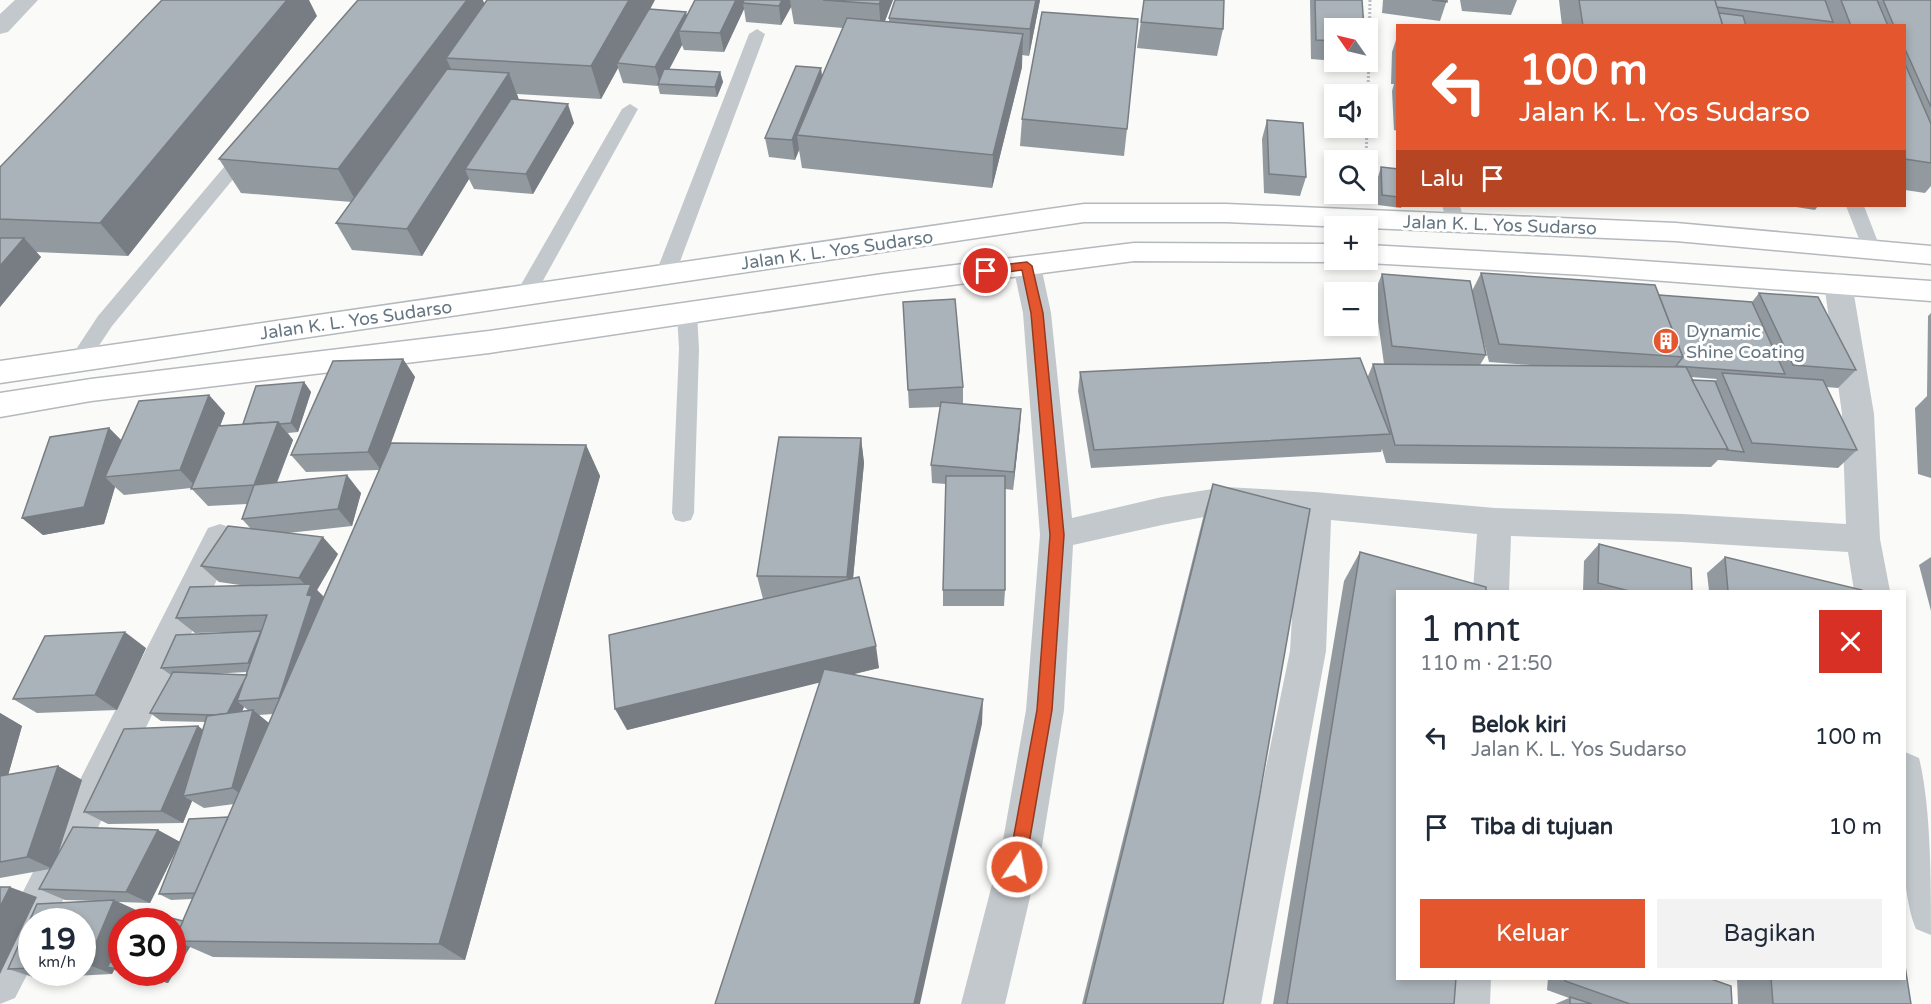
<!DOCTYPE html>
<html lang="id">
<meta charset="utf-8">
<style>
body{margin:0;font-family:"Varela Round",sans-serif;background:#f2f2f3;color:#1f2937;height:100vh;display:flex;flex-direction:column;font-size:22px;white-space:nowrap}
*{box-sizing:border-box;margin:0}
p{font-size:20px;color:#747a83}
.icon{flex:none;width:33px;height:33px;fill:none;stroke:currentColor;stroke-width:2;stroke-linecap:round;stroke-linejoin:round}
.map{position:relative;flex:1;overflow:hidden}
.details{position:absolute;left:1396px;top:590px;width:510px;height:390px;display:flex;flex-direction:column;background:#fff;border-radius:0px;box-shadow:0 3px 9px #0003}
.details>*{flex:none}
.guide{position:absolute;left:1396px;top:24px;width:510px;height:183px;border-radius:0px;box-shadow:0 3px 9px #0003;background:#e4572e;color:#fff;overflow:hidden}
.needle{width:39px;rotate:304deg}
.tools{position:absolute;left:1324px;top:18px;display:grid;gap:12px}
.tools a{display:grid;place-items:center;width:54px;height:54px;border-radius:0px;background:#fff;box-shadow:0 3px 9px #0003;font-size:30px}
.speed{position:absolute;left:18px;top:908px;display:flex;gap:12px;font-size:30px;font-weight:700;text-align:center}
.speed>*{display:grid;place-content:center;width:78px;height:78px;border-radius:50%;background:#fff;box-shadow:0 3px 9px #0003;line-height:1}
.speed small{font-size:15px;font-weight:400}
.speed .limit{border:9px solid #d22;background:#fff;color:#111}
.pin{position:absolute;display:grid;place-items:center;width:51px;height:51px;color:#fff;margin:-26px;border:3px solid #fff;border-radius:50%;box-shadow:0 2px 6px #0007}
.me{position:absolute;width:66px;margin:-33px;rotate:12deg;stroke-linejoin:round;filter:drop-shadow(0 0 4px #0008)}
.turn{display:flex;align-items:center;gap:21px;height:126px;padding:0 24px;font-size:27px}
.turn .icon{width:78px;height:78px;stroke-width:2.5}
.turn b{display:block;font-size:42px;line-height:51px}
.then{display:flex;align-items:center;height:57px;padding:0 24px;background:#0003;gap:12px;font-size:22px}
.round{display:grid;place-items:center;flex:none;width:63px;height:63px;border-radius:0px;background:#f2f2f3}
.head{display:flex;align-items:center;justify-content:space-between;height:102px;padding:0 24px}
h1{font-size:36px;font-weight:600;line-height:45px}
.primary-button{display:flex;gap:12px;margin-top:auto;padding:12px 24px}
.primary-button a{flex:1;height:69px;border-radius:0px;background:#e4572e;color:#fff;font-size:24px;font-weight:600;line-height:69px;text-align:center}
.primary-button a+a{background:#f2f2f3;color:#1f2937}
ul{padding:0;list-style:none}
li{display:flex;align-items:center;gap:18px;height:90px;padding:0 24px}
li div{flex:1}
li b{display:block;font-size:22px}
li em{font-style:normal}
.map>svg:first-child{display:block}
</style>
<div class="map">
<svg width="1931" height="1004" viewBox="0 0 1931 1004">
<rect width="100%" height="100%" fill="#fafaf8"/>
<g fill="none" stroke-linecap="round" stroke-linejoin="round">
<defs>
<g id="highway">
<path d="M1084,204H1226L1676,223L1931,246V264L1676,241L1226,222H1084L0,383V361Z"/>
<path d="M1134,243L1335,244V260H1345L1335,262L1134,261L883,294L489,353L91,401L0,417V393L91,379L489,331L883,274Z"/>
<path d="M1368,245L1585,257L1931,281V301L1585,275L1368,263L1358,261L1368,260Z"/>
</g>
</defs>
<use href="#highway" stroke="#b4b9bd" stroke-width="3"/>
<g stroke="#bbbfc2" stroke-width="3" stroke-dasharray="2 2" stroke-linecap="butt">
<path d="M1368,94L1370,0"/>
<path d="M1366,160L1367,128"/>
</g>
<g fill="#c3c8cc" fill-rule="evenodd">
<path d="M757,29L765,34L675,275L672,280L665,281L658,280L655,275L749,34Z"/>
<path d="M630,104L638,109L535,295L532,300L525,302L518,300L515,295L622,109Z"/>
<path d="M247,146L253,147L256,151L253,155L112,326L86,365L79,367L72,365L69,360L98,316L241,147Z"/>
<path d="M1442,206H1460L1465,224L1462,228H1450Z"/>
<path d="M1846,206H1864L1881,250L1879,254L1872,256L1865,254Z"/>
<path d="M687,306L694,308L697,313L699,349L694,513L691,520L683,522L675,520L672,513L679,349L677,313L680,308Z"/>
</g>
<g fill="#c3c8cc" fill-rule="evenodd">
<path d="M15,0H38L8,32L0,34V14Z"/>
<path d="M1027,257L1037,259L1041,266L1051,313L1072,518L1162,497L1225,487L1315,492L1495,508L1683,514L1846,524L1842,414L1824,283L1828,276L1838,273L1848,276L1852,283L1874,414L1880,539L1890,591H1854L1848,552L1683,542L1511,536L1509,591H1473L1477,534L1331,520L1326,651L1261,1004H1217L1290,651L1298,518L1225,513L1162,525L1073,545L1064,710L1042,846L1005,1004H961L1002,846L1026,710L1040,535L1023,313L1013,266L1017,259Z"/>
<path d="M220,524L232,528L237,538L53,921H32V965L15,998L0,1004V937L208,528Z"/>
<path d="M1905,752L1919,758C1931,806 1931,882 1931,935L1916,929C1897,883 1905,804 1905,752Z"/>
<path d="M1447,978H1491L1490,1004H1446Z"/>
</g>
<use href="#highway" fill="#fff" fill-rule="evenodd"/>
</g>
<g fill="#929a9f" fill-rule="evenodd">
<path d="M695,0H893L885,21L889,22V18L1040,0L1029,56L1022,55V67L992,188L802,168L799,150L795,160L769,157L765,138L821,68L822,76L843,28L794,24L791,7L781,25L746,22L744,9L724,52L684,50L682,45L669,70L720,72L723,82L717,97L660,94L658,86L623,83L618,68L601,99L517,94L519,100L574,123L533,194L474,189L469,179L422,256L352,250L336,223L352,202L241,193L219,159L485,3L650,9L686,12L687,16Z"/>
<path d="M1144,0L1223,29L1217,56L1137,48Z"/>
<path d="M1310,0H1362L1335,28V61L1311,59Z"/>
<path d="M1383,0H1447L1440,21L1382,13Z"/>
<path d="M1460,0H1517L1511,15L1462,11Z"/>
<path d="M1559,0H1931V186L1925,193L1905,190V26H1562Z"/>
<path d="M317,16L128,256L36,252L41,257L0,307V167Z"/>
<path d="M1398,34V131L1394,130L1392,91L1394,84H1391L1392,52Z"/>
<path d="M1339,62H1359L1358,63Z"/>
<path d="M1022,119L1127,129L1124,156L1020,146Z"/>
<path d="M1267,120L1306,177L1300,196L1264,193L1262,139Z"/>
<path d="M1381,167L1398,169V206H1402L1401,208L1378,205V177Z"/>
<path d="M1790,206H1818L1815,210Z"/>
<path d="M1481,273L1659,295L1752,302L1759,293L1856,370L1838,388L1826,387L1857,450L1838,468L1718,460L1711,467L1386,463L1382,449L1381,452L1091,468L1078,391L1080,372L1368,376L1373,364H1384L1374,293L1382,274L1472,291ZM1480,327L1489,362L1531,365H1480L1486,355ZM1691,377L1717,379L1715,381L1692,380Z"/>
<path d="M903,302L963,387V404L1020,427L1013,490L1005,489V590L1004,606H943V590L946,484L932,483L931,465L941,407L909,408Z"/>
<path d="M1931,313V478L1918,474L1915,408L1927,396L1928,316Z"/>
<path d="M403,359L415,377L391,443L586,445L600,476L465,960L213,957L190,947L168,983L122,972H172V921H183L192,899L171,900L159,894L228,817L234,804L204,808L192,801L183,823L108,824L84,812L198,726L203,730L206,722L161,721L150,713L171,675L161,668L230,632L195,633L176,618L247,586L219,582L201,566L251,529L242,519L247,504L208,506L191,488L124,495L115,487L104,524L43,535L22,518L109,428L121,440L209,395L225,413L220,426L243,424L304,382L311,392L298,432L288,433L293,440L277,483L361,493L352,526L288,533L338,554L317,590L324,597L379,470L306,472L291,455ZM247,672L246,675L210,674ZM244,707L249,711L242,712ZM273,714L269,723L259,715Z"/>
<path d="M861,438L864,463L853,578L879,668L852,674L982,724L819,682L627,730L763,599L757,576Z"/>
<path d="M1213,484L1223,1004H1082L1204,514Z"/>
<path d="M1599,544L1692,591H1583L1584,561Z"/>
<path d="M1360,552L1454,1004H1273L1344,581Z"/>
<path d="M1725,557L1862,591H1709L1707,573Z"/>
<path d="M1931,557V611L1919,565Z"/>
<path d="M146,648L117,710L37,713L13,699Z"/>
<path d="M0,713L22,726L8,775L58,766L82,780L57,857L73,827L158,830L180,842L150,903L118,902L138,911L134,921H122V972L114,970L112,974L36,978L8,969L37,904L99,901L65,900L39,889L50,869L0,878ZM32,921H82V972H32Z"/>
<path d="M1548,978H1717L1713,980L1732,1004H1555L1569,998L1547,990Z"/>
<path d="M1737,978H1905L1911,1004H1738Z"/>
</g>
<g fill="#777d82">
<path d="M287,0H309L317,16L128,256L100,223Z"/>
<path d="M467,0H483L490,19L446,58L452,71L357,203L338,169Z"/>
<path d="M629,0H655L621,64L617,63L618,68L601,99L591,66Z"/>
<path d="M736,0H748L743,3L744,9L724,52L720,33Z"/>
<path d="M782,0H790L791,7L781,25L779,6Z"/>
<path d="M881,0H893L881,31L879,4Z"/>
<path d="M1036,0H1040L1029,56L1030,29Z"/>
<path d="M686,12L690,31H679L682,45L661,84H660L655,67Z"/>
<path d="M1023,34L1022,67L992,188L993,155Z"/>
<path d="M821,68L823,87L797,135L799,150L795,160L792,140Z"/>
<path d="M720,72L723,82L717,97L715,87Z"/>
<path d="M509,73L519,100L465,169L469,179L422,256L407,229Z"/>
<path d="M568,104L574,123L533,194L526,174Z"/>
<path d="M24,238L41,257L0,307V266Z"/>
<path d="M403,359L415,377L381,470L368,452Z"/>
<path d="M304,382L311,392L298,432L291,423Z"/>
<path d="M209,395L225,413L197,488L180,470Z"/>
<path d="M1021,409L1020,427L1013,490L1014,472Z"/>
<path d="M278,422L293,440L269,502L254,485Z"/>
<path d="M109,428L127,446L105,477L115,487L104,524L43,535L22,518Z"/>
<path d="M861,438L864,463L851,600L847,577Z"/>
<path d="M586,445L600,476L465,960L439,944Z"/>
<path d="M347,475L361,493L352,526L338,509Z"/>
<path d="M323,537L338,554L317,590L327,600L279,698L307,595L309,589L299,578Z"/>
<path d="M261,631L257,671L248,663Z"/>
<path d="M125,632L146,648L117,710L95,695Z"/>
<path d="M876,646L879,668L627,730L615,709Z"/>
<path d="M247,675L237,701L244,707L236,723L226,716Z"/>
<path d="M983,699L982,724L920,1004H914Z"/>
<path d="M253,710L271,725L251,801L232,788Z"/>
<path d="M0,713L22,726L2,797H0Z"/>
<path d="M198,726L217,741L183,796L192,801L183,823L161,811Z"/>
<path d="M58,766L82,780L53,869L27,857Z"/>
<path d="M158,830L180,842L150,903L126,892Z"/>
<path d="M10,887L37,897L0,974V907Z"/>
<path d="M114,900L138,911L134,921H122V952L107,967L114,970L112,974L87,964Z"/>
<path d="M178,942L190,947L168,983L155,979L159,972H172V950Z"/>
</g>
<g fill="#aab3b9" stroke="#777d82" stroke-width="1.5">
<path d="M162,0H287L100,223L0,219V167Z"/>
<path d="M358,0H467L338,169L219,159Z"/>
<path d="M487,0H629L591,66L446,58Z"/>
<path d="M695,0H736L720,33L679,31Z"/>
<path d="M744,0H782L779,6L743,3Z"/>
<path d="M823,0H881L879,4Z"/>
<path d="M895,0H1036L1030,29L889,18Z"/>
<path d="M1144,0H1224L1223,29L1141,22Z"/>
<path d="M1315,0H1362L1364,28H1335V41L1316,40Z"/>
<path d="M1432,0H1447V2Z"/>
<path d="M1579,0H1715L1723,26H1583Z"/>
<path d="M1715,0H1825L1833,22L1717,7Z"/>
<path d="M1841,0H1877L1888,26H1851Z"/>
<path d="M1883,0H1931V107L1905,49V26H1894Z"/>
<path d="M649,9L686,12L655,67L617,63Z"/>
<path d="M1042,12L1138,19L1127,129L1022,119Z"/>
<path d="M1719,13L1743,16L1746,26H1723Z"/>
<path d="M847,18L1023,34L993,155L797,135Z"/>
<path d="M1905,64L1931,124V163L1905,159Z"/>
<path d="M796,66L821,68L792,140L765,138Z"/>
<path d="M447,69L509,73L407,229L336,223Z"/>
<path d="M664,69L720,72L715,87L658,84Z"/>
<path d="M511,99L568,104L526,174L465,169Z"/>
<path d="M1267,120L1303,123L1306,177L1269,174Z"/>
<path d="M1381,167L1398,169V197L1382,195Z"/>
<path d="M0,238H24L0,266Z"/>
<path d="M1481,273L1655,285L1683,357L1499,344Z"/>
<path d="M1382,274L1470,281L1486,355L1392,346Z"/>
<path d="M1759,293L1818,297L1856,370L1793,365Z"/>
<path d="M1659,295L1752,302L1785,374L1676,366L1683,357Z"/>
<path d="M955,299L963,387L908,390L903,302Z"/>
<path d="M1360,358L1390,434L1094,450L1080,372Z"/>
<path d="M403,359L368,452L291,455L333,361Z"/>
<path d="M1373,364L1686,367L1728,449L1395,445Z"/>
<path d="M1722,373L1823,380L1857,450L1752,443Z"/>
<path d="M1692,380L1715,381L1744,452L1727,450L1728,449Z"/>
<path d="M304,382L291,423L280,424L278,422L243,424L256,386Z"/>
<path d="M209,395L180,470L105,477L139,401Z"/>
<path d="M941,402L1021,409L1014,472L931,465Z"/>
<path d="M278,422L254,485L347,475L338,509L242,519L254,485L191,489L218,426Z"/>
<path d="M109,428L84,507L22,518L50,437Z"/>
<path d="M779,437L861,438L847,577L757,576Z"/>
<path d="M391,443L586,445L439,944L174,941Z"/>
<path d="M946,476H1005V590H943Z"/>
<path d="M1213,484L1310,509L1223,1004H1085Z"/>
<path d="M228,526L323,537L299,578L201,566Z"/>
<path d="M1599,544L1691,568L1692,591H1629L1598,583Z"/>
<path d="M1360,552L1486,587V591H1398V978H1456L1454,1004H1287Z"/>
<path d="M1725,557L1862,590V591H1728Z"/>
<path d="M859,577L876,646L615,709L609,635Z"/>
<path d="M311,584L307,595L312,596L279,698L237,701L267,615L176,618L190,587Z"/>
<path d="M261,631L248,663L161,668L176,635Z"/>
<path d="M125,632L95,695L13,699L45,636Z"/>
<path d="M824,669L983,699L914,1004H715Z"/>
<path d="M173,672L247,675L227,714L213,715L150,713Z"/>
<path d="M253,710L232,788L183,796L207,716Z"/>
<path d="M198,726L161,811L84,812L124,729Z"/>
<path d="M58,766L27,857L0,862V776Z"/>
<path d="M228,817L195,893L159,894L189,819Z"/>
<path d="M73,827L158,830L126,892L39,889Z"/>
<path d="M0,887H10L0,907Z"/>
<path d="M114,900L87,964L82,965V921H32V968L8,969L37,904Z"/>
<path d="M144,911L183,921L174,941L178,942L172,950V921H137Z"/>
<path d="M122,944V970L107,967Z"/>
<path d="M1905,966L1911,1004H1773L1771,978H1905Z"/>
<path d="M128,972H159L155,979Z"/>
<path d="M1565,978H1708L1731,986L1732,1004H1630L1565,981Z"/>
<path d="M1570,997L1592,1004H1570Z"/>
</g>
<path fill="#e4572e" stroke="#94391e" stroke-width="1.5" d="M1027,262L1032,266L1043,313L1064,535L1052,710L1025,867L1023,873L1017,876L1011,873L1008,867L1037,710L1050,535L1031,313L1022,270L986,275L980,271L986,267Z"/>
<defs>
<symbol id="building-disc" viewBox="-11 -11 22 22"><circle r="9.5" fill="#e4572e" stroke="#fff"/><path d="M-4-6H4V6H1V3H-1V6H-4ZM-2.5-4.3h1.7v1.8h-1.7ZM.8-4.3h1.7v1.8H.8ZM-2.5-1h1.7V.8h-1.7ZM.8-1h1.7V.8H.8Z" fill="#fff"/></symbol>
</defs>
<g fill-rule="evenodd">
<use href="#building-disc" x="1651" y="326" width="30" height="30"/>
</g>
<g text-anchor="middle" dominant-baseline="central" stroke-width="6" stroke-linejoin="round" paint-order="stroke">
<g font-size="18" fill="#657683" stroke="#fff">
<text transform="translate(1500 225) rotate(2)">Jalan K. L. Yos Sudarso</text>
<text transform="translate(837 250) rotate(-8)">Jalan K. L. Yos Sudarso</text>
<text transform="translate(356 320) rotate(-8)">Jalan K. L. Yos Sudarso</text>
</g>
<g font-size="18" fill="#657683" stroke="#fff" text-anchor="start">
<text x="1686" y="331">Dynamic<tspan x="1686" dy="21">Shine Coating</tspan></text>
</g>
</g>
</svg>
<div class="tools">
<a><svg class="needle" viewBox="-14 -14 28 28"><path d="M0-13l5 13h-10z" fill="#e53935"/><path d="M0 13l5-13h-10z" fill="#747a83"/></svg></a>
<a><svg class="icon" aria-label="sound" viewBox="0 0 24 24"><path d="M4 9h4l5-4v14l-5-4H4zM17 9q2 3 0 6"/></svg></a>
<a><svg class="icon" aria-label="search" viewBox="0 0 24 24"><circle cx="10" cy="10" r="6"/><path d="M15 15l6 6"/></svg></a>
<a>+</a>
<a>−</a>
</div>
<div class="speed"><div>19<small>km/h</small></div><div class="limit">30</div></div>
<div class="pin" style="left:986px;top:271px;background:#d93025"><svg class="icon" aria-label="arrive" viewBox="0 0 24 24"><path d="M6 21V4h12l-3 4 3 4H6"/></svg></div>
<svg class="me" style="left:1017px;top:867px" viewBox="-20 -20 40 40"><circle r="17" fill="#e4572e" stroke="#fff" stroke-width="3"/><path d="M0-11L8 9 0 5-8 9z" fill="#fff"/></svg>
<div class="guide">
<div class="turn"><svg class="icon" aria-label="left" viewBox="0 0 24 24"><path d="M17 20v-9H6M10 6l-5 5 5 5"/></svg><div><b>100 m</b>Jalan K. L. Yos Sudarso</div></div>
<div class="then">Lalu<svg class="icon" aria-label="arrive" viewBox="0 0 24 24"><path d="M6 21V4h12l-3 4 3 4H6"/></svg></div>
</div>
<section class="details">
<div class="head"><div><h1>1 mnt</h1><p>110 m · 21:50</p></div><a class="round" style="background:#d93025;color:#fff"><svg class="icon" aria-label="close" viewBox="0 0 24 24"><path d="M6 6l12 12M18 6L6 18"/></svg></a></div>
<ul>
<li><svg class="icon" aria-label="left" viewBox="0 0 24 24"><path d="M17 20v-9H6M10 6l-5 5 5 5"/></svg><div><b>Belok kiri</b><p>Jalan K. L. Yos Sudarso</p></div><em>100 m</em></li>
<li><svg class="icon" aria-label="arrive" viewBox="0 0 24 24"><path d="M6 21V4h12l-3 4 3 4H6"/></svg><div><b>Tiba di tujuan</b></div><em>10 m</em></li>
</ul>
<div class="primary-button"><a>Keluar</a><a>Bagikan</a></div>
</section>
</div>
